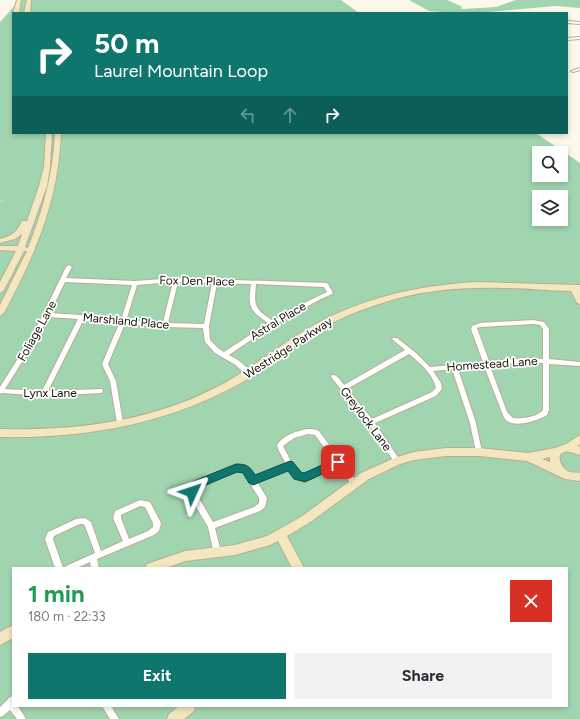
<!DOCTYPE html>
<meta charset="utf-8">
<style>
body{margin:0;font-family:Figtree,sans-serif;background:#f2f2f3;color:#2b2b33;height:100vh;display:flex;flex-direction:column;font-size:15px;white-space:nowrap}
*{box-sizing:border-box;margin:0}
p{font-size:13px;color:#7c7c81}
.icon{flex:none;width:22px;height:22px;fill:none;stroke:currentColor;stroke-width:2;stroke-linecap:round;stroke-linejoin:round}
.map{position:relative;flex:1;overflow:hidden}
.drawer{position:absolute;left:12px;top:567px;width:556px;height:140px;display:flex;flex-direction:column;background:#fff;border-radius:0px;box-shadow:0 2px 6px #0003}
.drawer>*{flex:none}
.banner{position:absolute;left:12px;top:12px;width:556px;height:122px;border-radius:0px;box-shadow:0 2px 6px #0003;background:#0f766e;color:#fff;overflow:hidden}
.controls{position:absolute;left:532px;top:146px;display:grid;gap:8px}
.controls a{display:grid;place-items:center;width:36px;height:36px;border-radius:0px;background:#fff;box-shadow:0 2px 6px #0003;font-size:20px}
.pin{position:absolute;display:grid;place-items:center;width:34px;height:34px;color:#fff;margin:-17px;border-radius:8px;box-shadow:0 2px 6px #0006}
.me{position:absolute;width:44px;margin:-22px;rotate:48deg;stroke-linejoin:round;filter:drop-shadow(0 0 3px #0008)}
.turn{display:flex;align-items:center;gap:14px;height:84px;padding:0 16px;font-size:18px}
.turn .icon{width:52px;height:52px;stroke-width:2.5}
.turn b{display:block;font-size:28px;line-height:34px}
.lanes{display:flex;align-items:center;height:38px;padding:0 16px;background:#0003;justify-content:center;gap:20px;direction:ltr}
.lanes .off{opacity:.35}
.round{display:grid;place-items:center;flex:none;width:42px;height:42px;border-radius:0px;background:#f2f2f3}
.headline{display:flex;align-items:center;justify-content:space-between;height:68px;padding:0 16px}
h1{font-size:24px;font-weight:700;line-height:30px;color:#1e9e55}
.button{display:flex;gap:8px;margin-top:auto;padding:8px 16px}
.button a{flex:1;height:46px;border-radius:0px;background:#0f766e;color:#fff;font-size:16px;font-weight:700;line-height:46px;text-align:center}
.button a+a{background:#f2f2f3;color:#2b2b33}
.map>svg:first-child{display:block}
</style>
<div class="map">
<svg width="580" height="719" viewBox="0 0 580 719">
<rect width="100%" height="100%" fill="#fdf8ec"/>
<g fill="#a1d5b0" fill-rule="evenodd">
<path d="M20,0H341L359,13H13V133H536L580,163V719H0V22ZM539,153H561V175H539ZM539,197H561V219H539ZM13,568H567V706H13Z"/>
<path d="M409,0H447L461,6L462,9L496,7L516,0H580V8L555,6L478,13H457L429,11Z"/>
</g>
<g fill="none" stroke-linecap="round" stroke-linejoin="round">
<path stroke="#c5dff3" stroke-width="1" d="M0,201H3"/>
<defs>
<g id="street">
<path d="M567,21L580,22V24L567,23Z"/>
<path d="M580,37V39L567,40V38Z"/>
<path d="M580,68V70L573,72L571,71Z"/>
<path d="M69,265L72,267L66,278L135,281L176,278L326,283L328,284L333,293L332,294C295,311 262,332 229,355L238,360L251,371L252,373L251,375H247L234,364L215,353L205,342L203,328L165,327L125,324L108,364L116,381L123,423L122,425L120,426L118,425L117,423L110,381L102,364L119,324L96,320L84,319L48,391L100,389H102L103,391L102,393L44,396L2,393L0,394V387L34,333L66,267ZM65,282L132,285L121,320L96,316L50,313ZM173,282L163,322L126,321L137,285ZM178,282L212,283L204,324L168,323ZM217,283L251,284C248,307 249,310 268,323L224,352L219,349L210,340L209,326ZM256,284L324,287L327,292L300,305L273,321C254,308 254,306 256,284ZM48,317L78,319L42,391L5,389L39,335Z"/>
<path d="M533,320L544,322L549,329V359L580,362V366L549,364V410L547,415C539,420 518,427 509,422C506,421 504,418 503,415L484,366L458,369L476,423L482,452L481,454L479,455L477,454L476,452L470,423L452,369L433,371L441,383L442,389L436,396L375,423L399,459L400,461L399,463L397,464L395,463L369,424L331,377L332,375C337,374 341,381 344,385L405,350L393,340L392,339L393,338H397L416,353L430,367L483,362L471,329L472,326L480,323ZM533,324L540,325L543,329V359L528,358L489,361L477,328L480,327ZM409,354C420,363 433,374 436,388L432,392L372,419L347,389ZM528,362L543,363V410C537,417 523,419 513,418L507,412L490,366Z"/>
<path d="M308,429H313L319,431L356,481L357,483L356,485L354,486L352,485L337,466C321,473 300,490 288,469L257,482L267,498L265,507L260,511L215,528L221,552L220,554L217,555L214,554L208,527L188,493L191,485L236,465L247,467L254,477L286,464L278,449L277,445C283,435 297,431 308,429ZM308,434L315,435L334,461L308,473L302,474L296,471L283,446L294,438ZM236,471L243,472L259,498V503L254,507L213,522L196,493V489Z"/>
<path d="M140,500L150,502L161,523L159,531L154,535L97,559L99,568H91L90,562L77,568H65L66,566L95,553L85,526L83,524H80L54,536L53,539L63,568H55L45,539L48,532L76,519L85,518L91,522L101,551L123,541L113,518L115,511ZM140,506L145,507L153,523V527L148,531L129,539L121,518V515Z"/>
<path d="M13,696V706H18L26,719H17L10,710L3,716L0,717V707L10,697Z"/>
<path d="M102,706H111L119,719H110Z"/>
</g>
<g id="secondary">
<path d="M17,0H21L19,13H13Z"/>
<path d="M27,0H31L30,13H24Z"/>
<path d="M46,133H52L50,167L47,186L25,247L28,248C43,210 53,174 55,133H61C58,202 36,253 4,313L0,316V305L27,251H24L4,290L0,293V282L16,251L0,250V246H18L22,234L15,239L0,243V239C12,236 17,232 22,221H27L39,186L44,167Z"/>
<path d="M477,282L580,285V304L577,303L571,291C549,291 527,288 505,288C462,287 419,290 379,304C354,312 329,323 307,337C287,350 269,367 248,379C172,423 87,439 0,437V429C73,431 149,422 215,388C247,372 274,349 304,331C356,299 417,285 477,282Z"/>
<path d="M580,435V444L578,446L580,447V455C575,454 569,450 564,452C554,456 563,470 570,472C573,473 577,472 580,473V481L565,479L527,461L479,456H446L414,460L400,464L369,479L309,523L287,536L304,568H292L278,541L270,545L235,555L185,561L166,568H145L147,564L185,551L235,545L267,536L301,517L361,473L397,457L414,452L446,448H479L528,453L555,448L566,444ZM550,457V462L542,459Z"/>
<path d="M13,625V638L0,645V632Z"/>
<path d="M179,706H195L194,711L184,719H167L169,714Z"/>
</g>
</defs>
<use href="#street" stroke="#baad93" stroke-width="2"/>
<use href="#secondary" stroke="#baad93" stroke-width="2"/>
<use href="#street" fill="#fff" fill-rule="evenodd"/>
<use href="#secondary" fill="#f3e7c0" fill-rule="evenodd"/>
</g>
<path fill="#0f766e" stroke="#0a4d48" d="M338,458L342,459L344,462L342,465L305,482L294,479L288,471L253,485L249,483L243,473L237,472L201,487L198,489L196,496L192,497L189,496C185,489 188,485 194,481L236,464C246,464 250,466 255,475L290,461L293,462L301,472L304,473Z"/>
<g text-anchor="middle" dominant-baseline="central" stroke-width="3.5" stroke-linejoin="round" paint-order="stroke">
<g font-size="12" fill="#161108" stroke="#fff">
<text transform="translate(197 281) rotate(1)">Fox Den Place</text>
<text transform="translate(126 321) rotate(5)">Marshland Place</text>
<text transform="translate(278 321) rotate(-31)">Astral Place</text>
<text transform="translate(37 331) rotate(-61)">Foliage Lane</text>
<text transform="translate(288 348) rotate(-33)">Westridge Parkway</text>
<text transform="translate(492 364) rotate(-4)">Homestead Lane</text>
<text x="50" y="393">Lynx Lane</text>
<text transform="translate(366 419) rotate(53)">Greylock Lane</text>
</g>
</g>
</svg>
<div class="controls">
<a><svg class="icon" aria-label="search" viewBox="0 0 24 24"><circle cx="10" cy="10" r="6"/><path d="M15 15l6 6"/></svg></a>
<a><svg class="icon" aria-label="layers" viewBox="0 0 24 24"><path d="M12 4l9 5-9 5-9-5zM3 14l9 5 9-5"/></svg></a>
</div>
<div class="pin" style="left:338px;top:462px;background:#d93025"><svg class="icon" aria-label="arrive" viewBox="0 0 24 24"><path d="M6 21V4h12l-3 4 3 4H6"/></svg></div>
<svg class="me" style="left:192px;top:492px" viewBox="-20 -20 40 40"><path d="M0-17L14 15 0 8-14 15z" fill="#0f766e" stroke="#fff" stroke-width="4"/></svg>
<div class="banner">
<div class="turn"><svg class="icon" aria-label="right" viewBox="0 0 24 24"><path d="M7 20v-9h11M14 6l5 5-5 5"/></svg><div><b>50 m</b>Laurel Mountain Loop</div></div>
<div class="lanes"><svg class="icon off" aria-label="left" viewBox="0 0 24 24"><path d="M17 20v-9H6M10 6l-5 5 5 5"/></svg><svg class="icon off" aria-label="ahead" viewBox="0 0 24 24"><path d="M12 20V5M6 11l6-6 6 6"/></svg><svg class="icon" aria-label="right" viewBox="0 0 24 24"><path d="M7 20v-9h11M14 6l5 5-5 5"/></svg></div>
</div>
<section class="drawer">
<div class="headline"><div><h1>1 min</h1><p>180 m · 22:33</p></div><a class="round" style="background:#d93025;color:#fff"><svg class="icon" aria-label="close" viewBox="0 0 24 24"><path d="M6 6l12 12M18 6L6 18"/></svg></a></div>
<div class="button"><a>Exit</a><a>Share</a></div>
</section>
</div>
